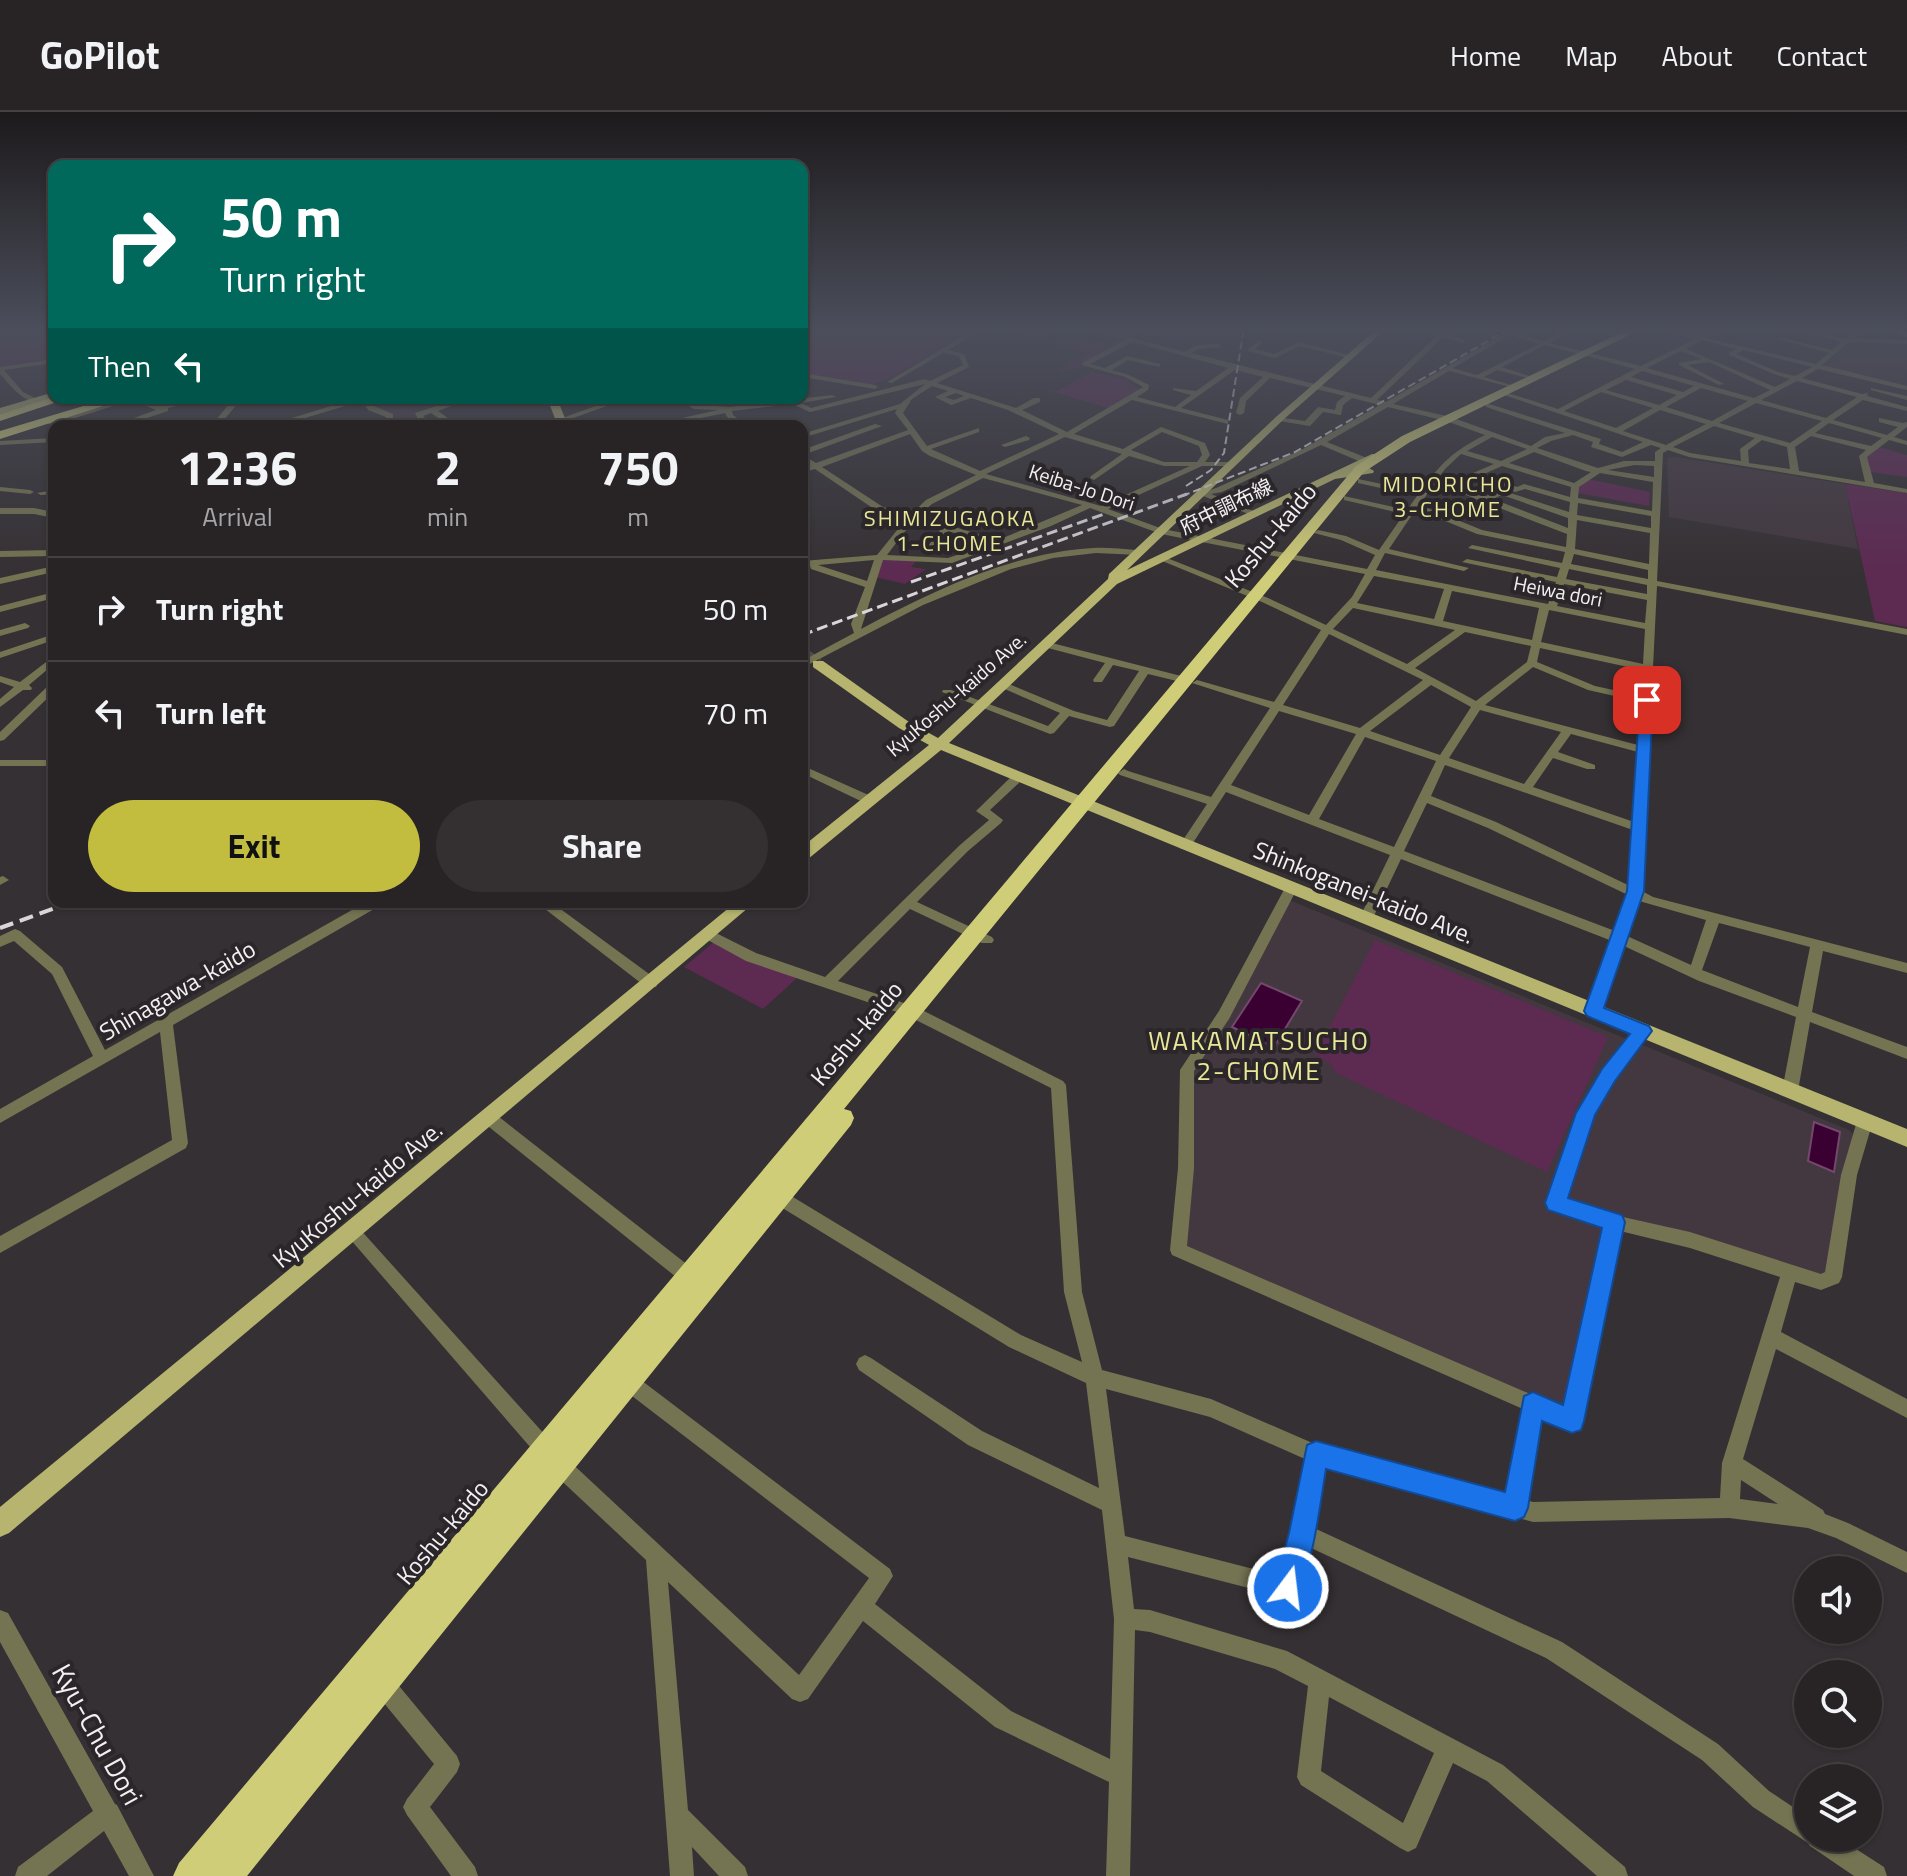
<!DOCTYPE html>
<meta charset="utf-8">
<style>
body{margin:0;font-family:"Titillium Web","Noto Sans JP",sans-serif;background:#343032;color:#f1f3f6;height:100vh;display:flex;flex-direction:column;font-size:30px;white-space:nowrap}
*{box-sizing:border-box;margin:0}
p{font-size:26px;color:#a5a4a7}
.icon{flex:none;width:44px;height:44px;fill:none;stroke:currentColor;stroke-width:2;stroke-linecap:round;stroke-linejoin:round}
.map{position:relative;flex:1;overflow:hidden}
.side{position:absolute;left:48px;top:308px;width:760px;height:488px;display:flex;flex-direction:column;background:#282426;border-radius:16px;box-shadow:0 2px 6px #0004,0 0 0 2px #444143}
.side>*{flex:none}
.hud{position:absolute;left:48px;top:48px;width:760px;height:244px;border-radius:16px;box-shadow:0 2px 6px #0004,0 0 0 2px #444143;background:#00695c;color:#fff;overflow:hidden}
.fabs{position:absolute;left:1794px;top:1444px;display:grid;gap:16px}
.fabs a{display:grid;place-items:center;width:88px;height:88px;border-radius:50%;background:#282426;box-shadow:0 2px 6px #0004,0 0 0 2px #444143;font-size:40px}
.pin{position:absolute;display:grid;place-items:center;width:68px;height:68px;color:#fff;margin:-34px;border-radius:16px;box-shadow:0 4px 12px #0006}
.me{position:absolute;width:88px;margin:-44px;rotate:15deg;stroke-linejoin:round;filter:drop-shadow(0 0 6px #0008)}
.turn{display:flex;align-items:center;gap:28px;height:168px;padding:0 40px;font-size:36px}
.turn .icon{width:104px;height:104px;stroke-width:2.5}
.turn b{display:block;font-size:56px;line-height:68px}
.then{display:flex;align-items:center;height:76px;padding:0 40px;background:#0003;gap:16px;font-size:30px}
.eta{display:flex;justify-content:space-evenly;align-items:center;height:136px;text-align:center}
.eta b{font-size:48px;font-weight:700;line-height:56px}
.button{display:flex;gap:16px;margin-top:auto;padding:16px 40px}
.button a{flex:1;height:92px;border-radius:48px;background:#c2bd3f;color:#111;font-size:32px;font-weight:700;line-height:92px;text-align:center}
.button a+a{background:#343032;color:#f1f3f6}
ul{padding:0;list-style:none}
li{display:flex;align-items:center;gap:24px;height:104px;padding:0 40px;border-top:2px solid #444143}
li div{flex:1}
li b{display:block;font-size:30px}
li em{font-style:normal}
header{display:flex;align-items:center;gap:48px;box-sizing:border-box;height:112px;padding:0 40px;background:#282426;border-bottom:2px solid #444143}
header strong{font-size:38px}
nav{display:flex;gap:44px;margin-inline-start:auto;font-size:28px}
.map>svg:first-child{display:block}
</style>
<header>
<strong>GoPilot</strong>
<nav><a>Home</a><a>Map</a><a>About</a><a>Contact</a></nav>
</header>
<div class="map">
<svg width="1907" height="1764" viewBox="0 0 1907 1764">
<rect width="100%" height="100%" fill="#353033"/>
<g fill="#433840">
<path d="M1850,229L1907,231V274L1824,255Z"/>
<path d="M369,286H466L418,302L420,307L392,311L391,302L374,296Z"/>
<path d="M1676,345L1845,372L1858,437L1669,405L1667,346Z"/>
<path d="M1289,788L1629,928L1605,960L1550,1094L1604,1111L1607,1116L1567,1297L1560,1298L1189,1138L1184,1132L1192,1051L1194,957Z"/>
<path d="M1639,934H1645L1849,1018L1855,1024L1827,1161L1818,1164L1571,1093L1567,1087L1594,1005L1615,967Z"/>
</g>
<g fill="#5d2a52">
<path d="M0,215H54V246L0,255Z"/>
<path d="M802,215H976L892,265L872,273L802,262Z"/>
<path d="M1028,215H1062L1045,223C1071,231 1086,224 1111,232L1115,229L1069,215H1139L1130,227L1118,225L1126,229L1080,253L1082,255L1056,260L1088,241L1011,219Z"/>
<path d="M1144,215H1239L1237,226L1208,230L1175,224L1155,231L1137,226Z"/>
<path d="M1092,260L1126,267L1139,277L1108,296L1046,278L1056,279Z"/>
<path d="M1879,335L1907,343V365L1870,360L1866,345Z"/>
<path d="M1588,367L1650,380L1649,394L1577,381L1578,376Z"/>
<path d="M1845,372L1907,381V515L1875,509Z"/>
<path d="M882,448H917L911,455L926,457L905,472L875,465Z"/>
<path d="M1375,828L1608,925L1547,1060L1336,961L1330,951L1315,943Z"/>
<path d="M714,830L797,866L763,897L684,855Z"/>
</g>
<g fill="#3b0032" stroke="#72486c" stroke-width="2">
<path d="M1261,871L1302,889L1274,935L1232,915Z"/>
<path d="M1814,1010L1840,1020L1834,1060L1808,1049Z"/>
</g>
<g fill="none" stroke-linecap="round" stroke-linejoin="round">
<path stroke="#524d50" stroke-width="12" stroke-dasharray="12 6" stroke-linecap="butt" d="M802,541L818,552"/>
<g fill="#747352" fill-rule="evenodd">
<path d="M978,215H986L948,238L964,242L969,255L937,271L1016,296L1034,286H1040V290L1022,298L1067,320L1143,275L1125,265L1082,253V251L1126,228L1083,215H1094L1184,240L1197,233L1219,232L1221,235L1198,237L1191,241L1371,286L1446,215H1453L1446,222L1466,228L1464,231L1443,225L1377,288L1386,290L1515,215H1523L1515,221L1544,229L1571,215H1579L1550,231L1641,254L1695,227L1651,215H1663L1700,224L1718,215H1726L1707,226L1816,252L1829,241L1778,227V225L1832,238L1841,230L1787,215H1798L1845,227L1864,215H1872L1855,226L1907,228V232L1849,230L1822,253L1907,274V278L1818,257L1802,266L1862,282L1868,281L1867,284L1907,295V299L1863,288L1833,308L1887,323L1898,315L1879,310V306L1903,311L1907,310V315L1894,325L1907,329V333L1889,328L1867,345L1874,371L1907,377V381L1689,345L1668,338L1663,341L1657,469L1907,517V523L1657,474L1642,779L1653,785L1907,851V861L1823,839L1812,900L1907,935V947L1810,910L1798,979L1795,983L1790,985L1785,983L1782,979L1796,905L1699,869L1624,834L1601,899L1599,903H1589L1587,899L1612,829L1401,747L1371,810H1361L1359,807L1390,743L1226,680L1189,737H1181L1179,734L1207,692L1120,663L1118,661L1124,657L1128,659L1211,685L1270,596L1192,571L1197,568L1274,590L1321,518L1262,490L1155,446L1162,444L1268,486L1326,513L1352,485L1365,462L1161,422L1090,396L1051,414L952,451L883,448L861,517C933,479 1010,441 1093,436C1107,435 1122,437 1136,438L1140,441L1139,443L1096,441L1053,446L1011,457L923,493L802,556V549L854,521L851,512L865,475L811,457L810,454L802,455V449L877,443L906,407L877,399L815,357L802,361V356L810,354L802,348V338L875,312L882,314L803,343L816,351L908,318L895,301L897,297L802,326V322L900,292L925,272L810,300L792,292L732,299L733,303L748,314C738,314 729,310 725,301L662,314H647L718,298L694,297L675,286H685L698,293L730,295L832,283L836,285L801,291L811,296L924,267L930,269L963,253L959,244L943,241L892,271L887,270ZM1510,223L1539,232L1477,263L1453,256ZM1702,228L1736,237L1729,241V243L1774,262L1790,267L1775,275L1686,237ZM1133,230L1228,256L1196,279L1173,276V278L1191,283L1175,295L1137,285L1148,278L1149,273L1129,263L1112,258L1128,248L1159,255L1161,252L1127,244L1105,256L1090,252ZM1545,233L1635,257L1558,297L1505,280H1501V282L1643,330L1622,340L1599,332L1601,327L1486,291V295L1565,321L1545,325L1531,334L1451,305L1393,292L1449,259L1518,277V275L1484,265L1497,258L1535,268V266L1502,255ZM1743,238L1812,255L1795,264L1778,260L1736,242ZM1681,239L1702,247L1679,251V253L1719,273L1724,272L1688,253L1709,250L1770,278L1754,286L1647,256ZM1235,258L1263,265L1240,286L1236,301L1240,303L1244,301L1246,289L1270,266L1345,284L1337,290L1335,298L1318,295L1305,309L1276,305L1275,307L1279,309L1310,314L1323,300L1341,303L1343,293L1352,286L1380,293L1303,337L1216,376L1198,382L1251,403L1258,401L1211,382L1222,380L1321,333L1361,350H1367V346L1327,330L1388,295L1446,309L1485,323C1452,340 1442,350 1420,380L1358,367V371L1417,384L1407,398L1344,384V388L1404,402L1379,438L1346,424L1318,418L1314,421L1341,428L1375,443L1367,457L1163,417L1108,397L1202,354H1233L1237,352L1233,350H1205L1210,343L1205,331L1161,315L1123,337L1074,322L1132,288L1228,312V308L1181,296ZM1642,259L1694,274L1683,280L1631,265ZM1626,268L1677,283L1659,293L1606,278ZM1797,269L1857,285L1826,306L1761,288ZM932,274L948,279L935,285L951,293L971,286L1008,298L1059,322L980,359L931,337L979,320V316L927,334L903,301L912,287ZM1701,276L1748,289L1712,309L1666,295ZM1601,280L1653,296L1616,316L1564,299ZM956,281L964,284L954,288L945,285ZM1756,291L1822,309L1790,331L1719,311ZM1660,298L1706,312L1666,333L1623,319ZM1829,311L1882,326L1871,334L1815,321ZM1714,314L1755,326L1740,337L1741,349L1690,341L1673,335ZM1162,320L1199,334L1202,343L1197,350H1164L1131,338ZM910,322L922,339L930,344L976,363L926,388L910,403L883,395L822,355ZM1573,323L1593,330L1591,335L1622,345L1651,333L1661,336L1655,340V349H1624L1598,356L1537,336L1551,329ZM1811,324L1866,338L1859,344L1865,370L1799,359L1795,335ZM1065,325L1122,342L1091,364L1090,366L1094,368L1129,344L1164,354H1190L1101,394L986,362ZM1492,325L1527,337L1501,349L1467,339ZM1762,328L1787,335L1790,357L1749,351L1748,338ZM1534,340L1586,359L1591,360L1574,371L1509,351ZM1461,342L1494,352L1450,371L1436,369L1445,357ZM1635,353L1654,354V365L1608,358ZM1502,354L1571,375L1570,385L1524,372L1517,375L1484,362ZM1600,361L1653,370L1652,399L1578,386L1579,375ZM1477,365L1515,380L1525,377L1570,390L1569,400L1501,378L1486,384L1458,374ZM983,366L1082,393L998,428L951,414L950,412L917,405L932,392ZM1434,373L1449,376L1481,389L1448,404L1419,393ZM1502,383L1568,406V416L1493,387ZM1578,391L1651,404V416L1577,403ZM1489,392L1567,422L1566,435L1482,418L1455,407ZM1416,397L1477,422L1565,440L1562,451L1472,433L1468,436L1560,456L1557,465L1467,447L1462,450L1556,470L1548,492L1376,458L1385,441L1464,459L1469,456L1389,437ZM1577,408L1650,421L1649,452L1575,437ZM913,409L941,417L929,433L930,435L960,442L948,446L887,443ZM948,419L990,431L969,439L938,432ZM1574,442L1648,458V467L1571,452ZM874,448L867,469L818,453ZM1569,457L1647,473V482L1566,467ZM1374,464L1444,477L1434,507L1357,491ZM1564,472L1647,488L1645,511L1557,494ZM1452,479L1539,496L1532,528L1443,509ZM1353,496L1455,518L1407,552L1333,517ZM1549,498L1645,517L1643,552L1541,530ZM1465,520L1531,534L1527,550L1476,589L1415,556ZM1329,522L1423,568L1360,616L1283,593ZM1540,536L1642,558L1641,584L1595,574L1537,550ZM1533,555L1588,578L1641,590L1638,633L1485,593ZM1431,573L1471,595L1440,643L1370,619ZM1480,598L1561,620L1524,672L1449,646ZM1279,599L1356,622L1309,703L1231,673ZM1571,622L1638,640L1634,710L1533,675L1553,646L1587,657H1595V653L1558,640ZM1365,625L1436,649L1394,735L1319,707ZM1445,653L1633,718L1630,774L1496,710L1431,684ZM1427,691L1488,716L1628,783L1615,819L1404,739ZM1639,789L1706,808L1691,853L1627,824ZM1719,811L1810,835L1798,895L1702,858Z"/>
<path d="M1353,215H1365L1381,220L1378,222Z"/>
<path d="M1259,229L1262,231L1255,237L1274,242L1299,230L1352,244L1349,246L1300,234L1275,246L1248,239V237Z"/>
<path d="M54,247V251L4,258L23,280L37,287V291C21,288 11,274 0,262V255Z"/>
<path d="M802,261L875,273L878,275L875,277L802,265Z"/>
<path d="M1871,276L1907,284V288L1871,278Z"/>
<path d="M123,286H140L160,294L194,286H208L168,296V299L123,314H112L156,298L132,288L53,313L46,311Z"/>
<path d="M234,286H242L219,314H211Z"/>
<path d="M357,286H369L374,294L393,302V309L418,307L415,301L461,286H472L438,299L459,314H450L431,301L423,304L427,308L423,311L384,314L386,305L368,298L362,289L278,314H266Z"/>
<path d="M618,286H629L551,314H540Z"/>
<path d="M1026,324L1030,326L1029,328L1005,335L1001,333Z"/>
<path d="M54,326V330L0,333V329Z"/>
<path d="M0,375L30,378L34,380L30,382L0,379Z"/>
<path d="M54,378V382L41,383L37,381Z"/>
<path d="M0,396H34L54,400V406L34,402H0Z"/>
<path d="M54,438V444L0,445V439Z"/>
<path d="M54,454V460L0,472V466Z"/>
<path d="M54,480V486L0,500V494Z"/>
<path d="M25,511L30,514L28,516L0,524V518Z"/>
<path d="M48,524L54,526V532L48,530L0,546V540Z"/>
<path d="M1048,530L1189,566L1190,568L1185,571L1148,562L1114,614L1110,615L1069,604L1054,621L1050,622L942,580L943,578H951L1048,614L1060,601L1000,575L999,573L1004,570L1074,599L1107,608L1139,559L1113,553L1102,570H1094L1093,568L1105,551L1044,535L1043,533Z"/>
<path d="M54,544V552L29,573L32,576L31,578H23L0,595V587L14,575L0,570V564L20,570Z"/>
<path d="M54,571V580L4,628L0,629V620L50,572Z"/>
<path d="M0,648H53L54,654H0Z"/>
<path d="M808,656L873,685L875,688L873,691H865L804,662V658Z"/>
<path d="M1018,661L1022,662V668L990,698L1003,708L1001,711L968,739L917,790L992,825L994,828L992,831H982L910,797L838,869L916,895L1063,969L1066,973L1082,1180L1102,1258L1211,1287L1317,1333L1507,1383L1523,1297L1172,1143L1170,1138L1178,1056L1180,958L1219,899L1286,774L1291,773L1297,777L1229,907L1194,959V1056L1187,1134L1565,1297L1605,1114L1550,1096L1548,1091L1581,996L1604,959L1637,915H1647L1649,919L1614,967L1593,1003L1566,1087L1614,1103L1690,1120L1821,1162L1825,1160L1841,1063L1857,1009L1860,1004L1865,1003L1870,1004L1873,1009L1857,1063L1842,1165L1839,1171L1821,1178L1795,1170L1781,1220L1907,1287V1306L1776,1237L1743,1347L1823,1398L1825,1402L1848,1411L1907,1440V1461L1836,1426L1808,1416L1729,1406L1533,1410L1324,1354L1314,1416L1562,1530L1718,1632L1769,1679L1808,1705V1726H1839L1884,1755L1887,1764H1854L1810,1734L1808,1731L1753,1695L1702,1648L1546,1546L1309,1435L1295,1483L1288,1486L1128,1445L1134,1497L1150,1498L1287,1539L1503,1653L1625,1755L1628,1764H1597L1487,1669L1453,1651L1416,1736L1408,1740L1400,1736L1301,1673L1297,1665L1308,1574L1275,1557L1150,1520L1135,1518L1130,1764H1106L1109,1670L995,1615L863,1509L808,1587L800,1590L792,1587L668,1470L688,1698L745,1755L748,1764H719L692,1735L694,1764H670L646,1448L550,1358L344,1120L346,1115L352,1112L358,1115L564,1344L799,1563L869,1466L619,1274L617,1268L619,1262L626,1259L633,1262L890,1457L893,1464L875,1492L1011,1599L1110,1647L1114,1507L1102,1398L968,1333L859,1258L856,1252L859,1246L865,1243L871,1246L982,1319L1099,1376L1086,1271L1009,1235L771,1089L769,1084L771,1079L777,1077L783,1079L1021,1223L1082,1250L1064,1180L1051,976L906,903L746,849L704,826L702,823L704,820H714L756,841L825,865L960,733L989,708L976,699L1014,662ZM1620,1119L1690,1136L1780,1165L1722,1351L1720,1386L1533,1390L1526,1388L1540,1305L1572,1318L1579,1316L1581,1309ZM1106,1277L1210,1305L1305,1347L1293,1421L1281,1464L1125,1424ZM1741,1368L1778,1392L1740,1387ZM1329,1585L1434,1641L1403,1711L1321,1659Z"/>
<path d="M3,764L9,768L0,773V765Z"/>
<path d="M366,790H382L381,793L173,913L188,1031L186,1036L0,1141V1124L172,1028L160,920L0,1011V997L93,944L52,862L14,829L0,835V824L15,817L20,819L62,855L105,938Z"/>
<path d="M536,790H551L656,867L658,871L656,875H646Z"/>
<path d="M489,1000L494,1001L698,1161L701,1167L698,1173L692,1175L686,1173L484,1011L481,1006L484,1001Z"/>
<path d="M0,1498L8,1501L115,1692L117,1693L154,1764H129L104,1719L47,1764H15L18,1755L93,1699L0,1530Z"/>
<path d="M382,1560L390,1563L457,1644L460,1652L457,1660L430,1695L475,1755L478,1764H451L407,1703L403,1695L407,1687L434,1652L374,1579L371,1571L374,1563Z"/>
</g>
<g fill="#b6b46e" fill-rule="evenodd">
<path d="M1379,215H1388L1283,308L1127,458L1372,342H1380V346L1352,359L1369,356L1374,359L1373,361L1335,367L1117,472L949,631L1907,1017V1035L941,638L808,747L802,748V735L929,633L899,616L813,555V549H823L909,610L938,626L1108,467L1109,462L1277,304Z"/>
<path d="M1883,215H1895L1907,220V225Z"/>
<path d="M54,280V286L0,302V296Z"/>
<path d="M547,286H557L568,314H558Z"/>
<path d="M736,790H755L9,1421L0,1425V1395Z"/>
</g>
<g fill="#d0cd78" fill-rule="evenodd">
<path d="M1633,215H1646L1410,330L1364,360L844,997L851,999L854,1006L851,1013L247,1764H173L179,1751L1356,354L1402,324Z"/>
<path d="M54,285L69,286L0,309V302Z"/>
<path d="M110,286H128L0,327V319Z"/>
</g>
<g stroke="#d9d5d8" stroke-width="2" stroke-dasharray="8 4" stroke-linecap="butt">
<path d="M1186,374L1211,358L1224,341L1244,215"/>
<path d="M1182,384L1295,340L1512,215"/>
</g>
<g stroke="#d9d5d8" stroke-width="3" stroke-dasharray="11 5" stroke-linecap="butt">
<path d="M911,470L1107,401"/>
<path d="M802,523L1187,382"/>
</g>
<path stroke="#d9d5d8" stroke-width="4" stroke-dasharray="14 7" stroke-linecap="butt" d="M0,816L72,790"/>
</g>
<linearGradient id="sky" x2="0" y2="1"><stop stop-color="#1d1a1c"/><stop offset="0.47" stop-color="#4b4e5b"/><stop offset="1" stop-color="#4b4e5b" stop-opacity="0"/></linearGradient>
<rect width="1907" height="462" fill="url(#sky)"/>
<path fill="#1a73e8" stroke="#114b97" stroke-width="2" d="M1647,584L1653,588L1644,779L1604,896L1649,914L1652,919L1615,969L1595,1003L1568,1086L1622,1103L1625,1110L1584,1309L1581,1318L1572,1321L1542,1309L1528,1396L1524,1405L1515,1409L1326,1357C1319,1400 1314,1445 1297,1486L1288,1490L1278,1486L1274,1476L1289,1421L1307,1333L1316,1329L1505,1380L1524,1284L1533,1280L1563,1293L1602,1116L1548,1098L1545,1091L1576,1001L1602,957L1630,922L1587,904L1584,899L1627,779L1640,588Z"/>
<g text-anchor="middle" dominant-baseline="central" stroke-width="8" stroke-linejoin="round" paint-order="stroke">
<g font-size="20" fill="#f3f0f2" stroke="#2b262a">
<text transform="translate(1082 375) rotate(18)">Keiba-Jo Dori</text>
<text transform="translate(1226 394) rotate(-26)">府中調布線</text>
<text transform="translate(1558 479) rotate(11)">Heiwa dori</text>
<text transform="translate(956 582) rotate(-41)">KyuKoshu-kaido Ave.</text>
</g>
<g font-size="22" letter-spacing="2" fill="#e9e798" stroke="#2b262a">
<text x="1448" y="372">MIDORICHO<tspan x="1448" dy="25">3-CHOME</tspan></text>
<text x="950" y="406">SHIMIZUGAOKA<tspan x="950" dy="25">1-CHOME</tspan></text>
</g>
<g font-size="24" fill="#f3f0f2" stroke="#2b262a">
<text transform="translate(1270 423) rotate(-50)">Koshu-kaido</text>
<text transform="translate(1364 780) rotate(22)">Shinkoganei-kaido Ave.</text>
<text transform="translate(177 878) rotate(-30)">Shinagawa-kaido</text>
<text transform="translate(856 921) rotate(-50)">Koshu-kaido</text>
<text transform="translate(357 1082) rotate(-40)">KyuKoshu-kaido Ave.</text>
<text transform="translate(442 1420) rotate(-50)">Koshu-kaido</text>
</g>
<g font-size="26" letter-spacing="2" fill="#e9e798" stroke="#2b262a">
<text x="1259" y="928">WAKAMATSUCHO<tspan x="1259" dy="30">2-CHOME</tspan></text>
</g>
<g font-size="28" fill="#f3f0f2" stroke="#2b262a">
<text transform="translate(98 1622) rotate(61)">Kyu-Chu Dori</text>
</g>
</g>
</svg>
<div class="fabs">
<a><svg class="icon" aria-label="sound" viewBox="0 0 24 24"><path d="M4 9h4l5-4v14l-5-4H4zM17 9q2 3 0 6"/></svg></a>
<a><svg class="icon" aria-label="search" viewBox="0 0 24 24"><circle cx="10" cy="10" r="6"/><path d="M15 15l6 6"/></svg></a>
<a><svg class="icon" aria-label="layers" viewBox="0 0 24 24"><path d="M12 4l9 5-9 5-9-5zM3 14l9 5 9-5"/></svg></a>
</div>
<div class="pin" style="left:1647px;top:588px;background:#d93025"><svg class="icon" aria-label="arrive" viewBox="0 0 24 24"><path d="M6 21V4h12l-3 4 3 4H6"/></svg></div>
<svg class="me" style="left:1288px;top:1476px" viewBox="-20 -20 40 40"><circle r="17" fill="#1a73e8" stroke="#fff" stroke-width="3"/><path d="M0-11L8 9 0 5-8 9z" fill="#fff"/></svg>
<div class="hud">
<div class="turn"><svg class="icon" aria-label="right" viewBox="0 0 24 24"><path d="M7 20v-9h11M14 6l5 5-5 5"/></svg><div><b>50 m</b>Turn right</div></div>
<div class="then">Then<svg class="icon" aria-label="left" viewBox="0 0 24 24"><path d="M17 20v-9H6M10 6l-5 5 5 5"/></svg></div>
</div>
<section class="side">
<div class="eta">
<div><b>12:36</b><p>Arrival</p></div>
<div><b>2</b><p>min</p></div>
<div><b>750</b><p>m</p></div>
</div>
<ul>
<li><svg class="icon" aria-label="right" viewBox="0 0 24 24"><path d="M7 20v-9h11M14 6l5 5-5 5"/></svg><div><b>Turn right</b></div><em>50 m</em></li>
<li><svg class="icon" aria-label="left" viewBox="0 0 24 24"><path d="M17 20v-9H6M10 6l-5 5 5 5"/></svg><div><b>Turn left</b></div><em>70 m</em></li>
</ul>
<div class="button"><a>Exit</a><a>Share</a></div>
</section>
</div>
